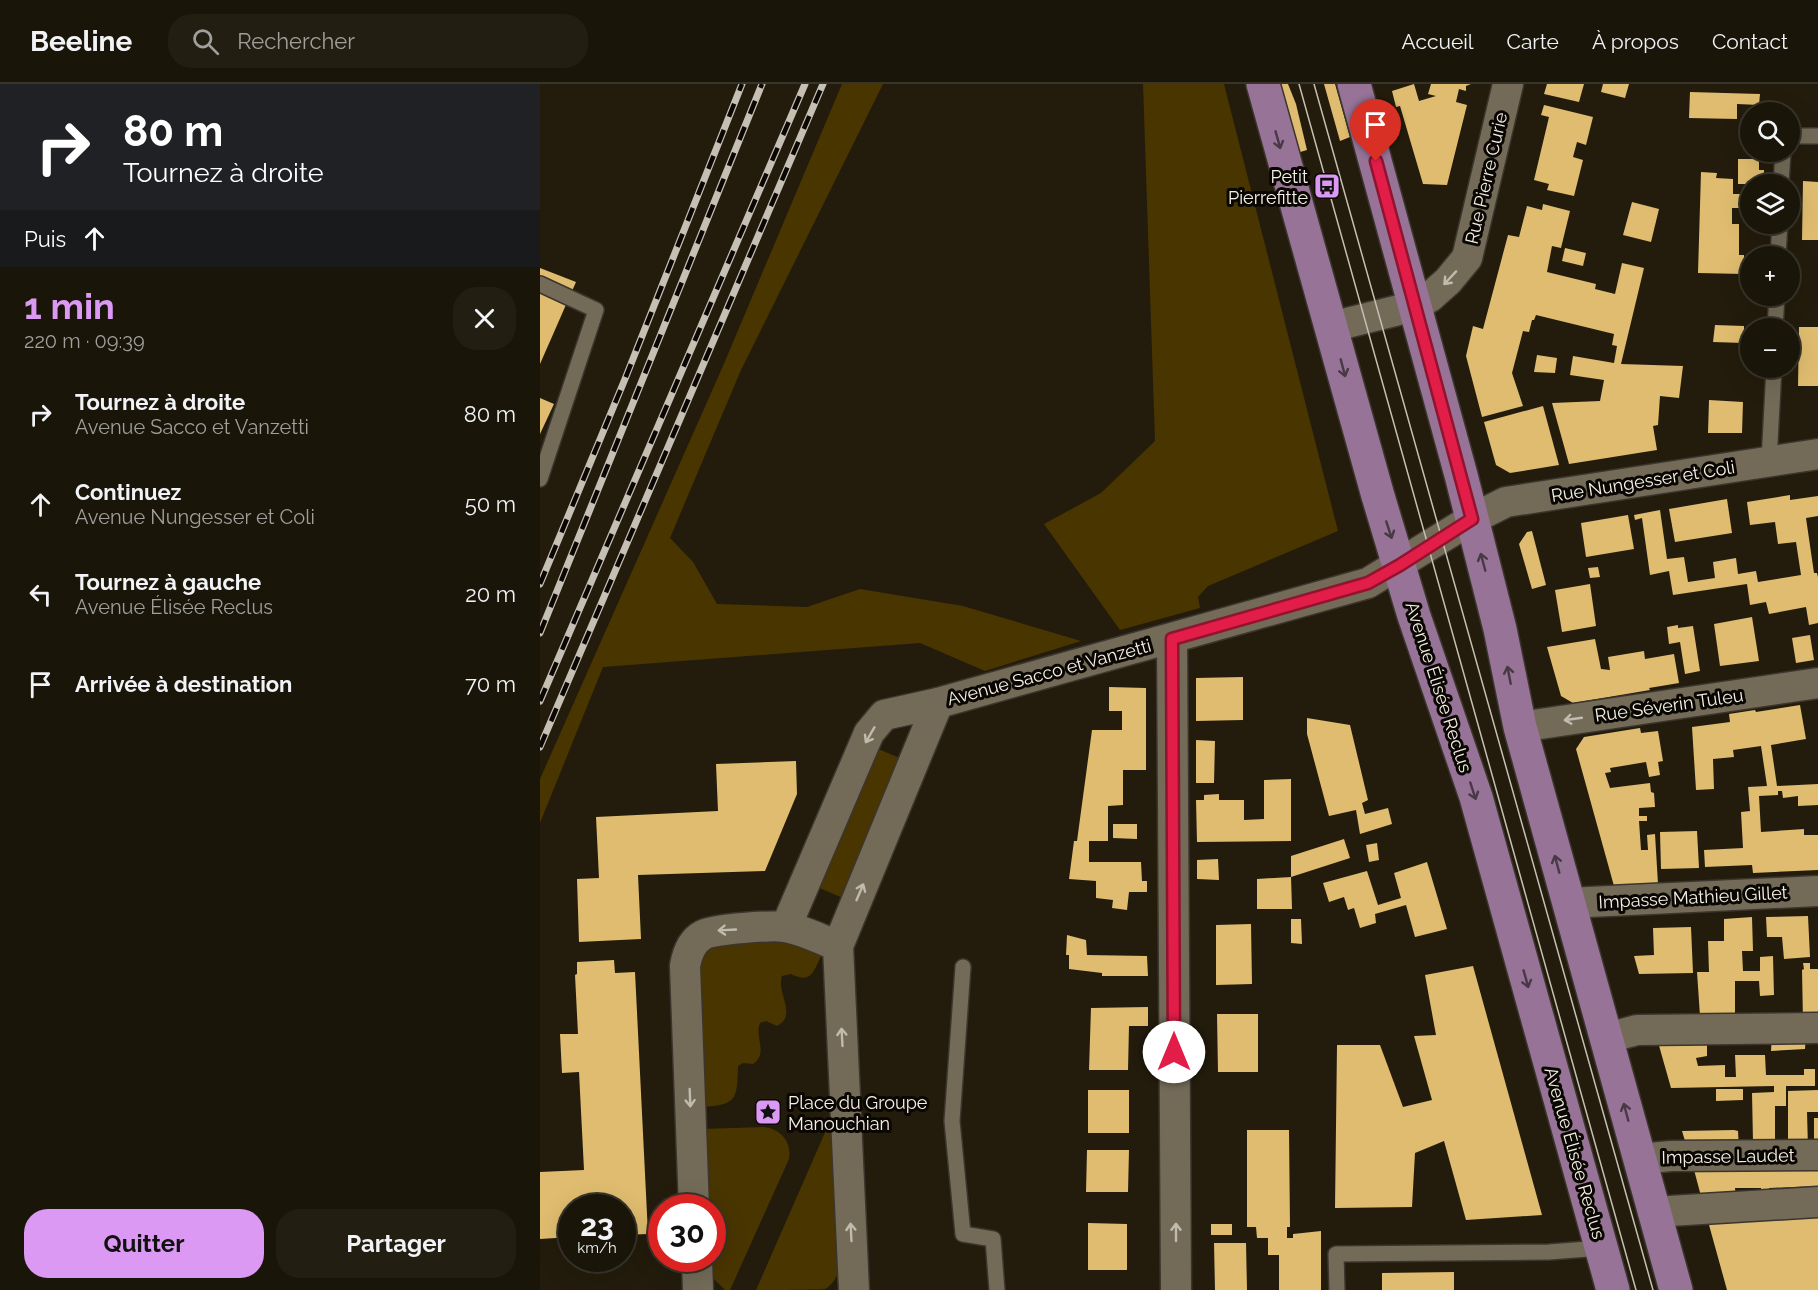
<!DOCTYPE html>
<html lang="fr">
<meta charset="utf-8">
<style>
body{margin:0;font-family:Raleway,sans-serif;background:#231e12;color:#f1f3f6;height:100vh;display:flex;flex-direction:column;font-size:22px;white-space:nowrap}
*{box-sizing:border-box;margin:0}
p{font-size:20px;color:#9f9f9c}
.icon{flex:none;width:33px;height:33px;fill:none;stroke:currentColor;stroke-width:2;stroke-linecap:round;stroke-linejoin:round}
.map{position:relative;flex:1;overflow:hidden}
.side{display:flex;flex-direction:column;background:#1a1509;width:540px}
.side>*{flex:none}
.banner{background:#202124;color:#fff;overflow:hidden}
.controls{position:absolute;left:1200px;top:18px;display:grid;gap:12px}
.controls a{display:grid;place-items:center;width:60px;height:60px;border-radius:50%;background:#1a1509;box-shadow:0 6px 24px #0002,0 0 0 2px #38342a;font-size:30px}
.speed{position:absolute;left:18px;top:1110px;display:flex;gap:12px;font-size:30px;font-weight:700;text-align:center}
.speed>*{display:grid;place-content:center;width:78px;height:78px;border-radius:50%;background:#1a1509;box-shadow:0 6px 24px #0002,0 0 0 2px #38342a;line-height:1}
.speed small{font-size:15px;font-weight:400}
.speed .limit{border:9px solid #d22;background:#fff;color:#111}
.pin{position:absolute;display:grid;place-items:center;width:51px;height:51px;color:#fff;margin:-62px -26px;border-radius:50% 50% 50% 0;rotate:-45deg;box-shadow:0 0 6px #0007}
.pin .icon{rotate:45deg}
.me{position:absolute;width:66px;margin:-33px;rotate:0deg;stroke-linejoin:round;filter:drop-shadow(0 0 4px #0008)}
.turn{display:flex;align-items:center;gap:21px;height:126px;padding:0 24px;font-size:27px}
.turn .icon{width:78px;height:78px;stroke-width:2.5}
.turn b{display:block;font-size:42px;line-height:51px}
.then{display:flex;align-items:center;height:57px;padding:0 24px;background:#0003;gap:12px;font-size:22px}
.round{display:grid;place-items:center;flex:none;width:63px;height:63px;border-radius:24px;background:#231e12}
.summary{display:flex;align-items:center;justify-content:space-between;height:102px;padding:0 24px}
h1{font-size:36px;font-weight:700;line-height:45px;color:#dc99f4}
.button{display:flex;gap:12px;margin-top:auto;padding:12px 24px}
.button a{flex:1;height:69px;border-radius:24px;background:#dc99f4;color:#111;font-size:24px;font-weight:700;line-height:69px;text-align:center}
.button a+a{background:#231e12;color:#f1f3f6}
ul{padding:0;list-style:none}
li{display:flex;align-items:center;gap:18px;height:90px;padding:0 24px}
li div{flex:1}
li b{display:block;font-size:22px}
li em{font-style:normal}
header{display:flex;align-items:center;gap:36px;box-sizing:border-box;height:84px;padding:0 30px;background:#1a1509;border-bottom:2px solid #38342a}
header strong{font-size:28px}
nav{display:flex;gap:33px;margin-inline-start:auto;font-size:21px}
.search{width:420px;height:54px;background:#231e12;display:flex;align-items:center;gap:15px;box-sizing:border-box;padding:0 21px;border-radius:24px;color:#9f9f9c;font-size:22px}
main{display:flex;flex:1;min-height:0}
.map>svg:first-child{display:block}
</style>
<header>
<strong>Beeline</strong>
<div class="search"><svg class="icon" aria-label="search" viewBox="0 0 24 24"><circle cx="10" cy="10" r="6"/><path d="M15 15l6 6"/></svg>Rechercher</div>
<nav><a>Accueil</a><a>Carte</a><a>À propos</a><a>Contact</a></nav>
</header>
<main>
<section class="side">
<div class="banner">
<div class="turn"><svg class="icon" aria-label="right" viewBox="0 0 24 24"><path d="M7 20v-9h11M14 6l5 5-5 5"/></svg><div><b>80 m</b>Tournez à droite</div></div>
<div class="then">Puis<svg class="icon" aria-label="ahead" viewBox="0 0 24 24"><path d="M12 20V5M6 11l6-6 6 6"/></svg></div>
</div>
<div class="summary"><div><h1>1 min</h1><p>220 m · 09:39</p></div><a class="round"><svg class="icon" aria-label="close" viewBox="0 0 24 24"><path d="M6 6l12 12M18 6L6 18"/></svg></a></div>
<ul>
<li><svg class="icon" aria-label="right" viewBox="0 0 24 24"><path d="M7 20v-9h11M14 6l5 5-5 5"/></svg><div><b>Tournez à droite</b><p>Avenue Sacco et Vanzetti</p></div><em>80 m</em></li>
<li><svg class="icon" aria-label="ahead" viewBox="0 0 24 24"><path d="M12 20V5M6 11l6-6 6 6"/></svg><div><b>Continuez</b><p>Avenue Nungesser et Coli</p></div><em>50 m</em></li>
<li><svg class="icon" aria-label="left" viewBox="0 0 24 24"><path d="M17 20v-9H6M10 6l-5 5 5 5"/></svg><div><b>Tournez à gauche</b><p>Avenue Élisée Reclus</p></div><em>20 m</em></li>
<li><svg class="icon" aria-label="arrive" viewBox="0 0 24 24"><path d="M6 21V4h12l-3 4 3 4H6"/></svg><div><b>Arrivée à destination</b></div><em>70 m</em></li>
</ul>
<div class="button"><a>Quitter</a><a>Partager</a></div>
</section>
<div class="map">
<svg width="1278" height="1206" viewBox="0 0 1278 1206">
<rect width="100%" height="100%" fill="#231c0c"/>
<g fill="#493500">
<path d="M302,0H343L201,286L130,454L153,478L177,520L267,523L320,505L423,522L541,557L445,587L380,559L63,583L0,739V695L183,282Z"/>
<path d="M603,0H684L798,447L668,502L658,513L660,524L580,546L504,440L561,409L615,357Z"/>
<path d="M336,664L362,675L303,814L277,803Z"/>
<path d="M260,855L283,869C273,886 273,901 251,890L242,892C236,909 258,931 237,942L226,937L220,939C214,953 229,969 213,980L203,979L198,982C197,1016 197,1021 161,1023L155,893L163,870L176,859Z"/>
<path d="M224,1043C241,1045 252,1058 249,1075L190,1206H185L171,1192L167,1175L172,1174V1124L165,1123L162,1045Z"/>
<path d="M296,1043L300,1186C296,1193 293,1201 285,1205C276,1206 228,1206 216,1206L287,1044Z"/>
</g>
<g fill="#dfbc6f">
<path d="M737,0H748L756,20L767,66L757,69Z"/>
<path d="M784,0H795L810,53L800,57Z"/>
<path d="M874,0L879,17L896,12L888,10L891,0H931L926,2V7L919,5L916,18L927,21L907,101L883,100L860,22L856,23L852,7Z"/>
<path d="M1007,0H1044L1039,18L1004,10Z"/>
<path d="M1063,0H1089L1085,14L1061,8Z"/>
<path d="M1150,8L1220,10L1219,21L1197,20V35L1149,34Z"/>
<path d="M1004,21L1053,33L1046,61L1037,58L1033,73L1043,76L1034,112L1007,106L1009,100L994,96L1009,33L1001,31Z"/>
<path d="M1198,75H1219V86H1224V100H1198Z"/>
<path d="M1161,88L1177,89L1176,94L1193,95V110H1201V124H1192V140H1199V171H1204V190L1158,189Z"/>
<path d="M1263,97L1278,98V156H1262Z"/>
<path d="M1092,118L1119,125L1111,158L1083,151Z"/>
<path d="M1003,120L1030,127L1021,164L1012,162L1007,188L1056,200L1055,205L1075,210L1082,179L1104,184L1081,280L1143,282L1139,314L1120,312L1118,341L1113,342L1117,366L1029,380L1012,319L1060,317L1064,296L1030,291L1033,272L1074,279L1077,262L1072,261L1074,250L996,231L994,236H992L989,248L983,247L972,289L983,322L942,333L926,272L933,242L943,245L968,151L979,153L987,122L1002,126Z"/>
<path d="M1025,164L1046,169L1043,182L1022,177Z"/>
<path d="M0,184L36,198L0,280Z"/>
<path d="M1175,241L1204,242V259L1173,258Z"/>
<path d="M1259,243H1278V302H1258Z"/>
<path d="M997,271L1017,274L1015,289L994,288Z"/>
<path d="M0,314L14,320L0,350Z"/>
<path d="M1169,316L1203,318L1202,349H1168Z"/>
<path d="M1003,322L1019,381L970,389L956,381L944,338Z"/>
<path d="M1250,411V416L1278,412V432L1266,434L1274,489H1277L1278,493V539L1269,541L1266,523L1229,530L1226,518L1210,521L1207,500L1133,511L1129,487L1110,491L1102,434L1095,436L1094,431L1120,426L1127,475L1144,473L1148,498L1175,494L1173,478L1196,474L1198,490L1216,487L1218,498L1261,491L1256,458L1238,460L1235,438L1210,441L1207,418Z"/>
<path d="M1187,415L1192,449L1135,458L1129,425Z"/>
<path d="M1088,431L1094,465L1046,473L1041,439Z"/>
<path d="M992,447L1006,501L992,505L979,460L987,448Z"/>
<path d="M1058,483L1060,493L1050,494L1048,484Z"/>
<path d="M1050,500L1056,542L1022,548L1015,506Z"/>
<path d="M1212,533L1219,577L1180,582L1174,540Z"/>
<path d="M1138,541V544L1153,542L1160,587L1145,590L1140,558L1129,560L1127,543Z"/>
<path d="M1270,551L1274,576L1256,579L1252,554Z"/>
<path d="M1055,555L1061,585L1070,586L1068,573L1104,567L1105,575L1134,570L1139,599L1109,604L1110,606L1033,619L1021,612L1007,563Z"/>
<path d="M703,593V636L656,637V594Z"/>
<path d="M569,603L606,604V686H583V721L568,722V757H549V778H601L602,797H607V808H589L587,826L572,824L573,816L556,814V797L529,795L534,757H537L552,646H582V627H569Z"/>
<path d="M1260,621L1266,655L1231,661L1237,702L1278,700V721L1258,722V712L1243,714L1242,707H1238V711L1219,712L1221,748L1264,745V751H1278V786L1213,789L1212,781L1165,783L1164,766L1203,764L1201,728L1210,727L1208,703L1227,702L1221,662L1193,666L1194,673L1173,675L1174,705L1156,706L1152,643L1190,638L1189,630L1215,626L1216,628Z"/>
<path d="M767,634L810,641L828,716L822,719L825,730L848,724L852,740L820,750L816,726L789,732L767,650Z"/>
<path d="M1100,644L1101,649L1118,647L1123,677L1118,678L1120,691L1109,693L1106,678L1070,684L1071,688L1065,689L1070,704L1110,699L1111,708L1114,709L1115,723L1099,724V732H1107V737H1099L1101,766H1108L1107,751L1115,750L1118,800L1074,802L1036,665L1044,653Z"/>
<path d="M656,656L675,657L674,699H656Z"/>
<path d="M256,677L257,710L225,787L98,791L101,855L39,858L37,795L59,794L56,733L178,727L176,680Z"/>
<path d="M751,695V757L657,758L656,716H664V711L679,710V716H704V736L724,735V696Z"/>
<path d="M573,740H597V755L573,754Z"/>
<path d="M1157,747L1159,784L1121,785L1120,748Z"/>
<path d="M804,755L810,774L751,793V772Z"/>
<path d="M837,759L839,776L829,778L826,761Z"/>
<path d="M678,775L679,796L657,795V776Z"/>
<path d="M887,778L907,845L875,853L866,821L835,830L836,839L820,844L814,824L808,826L804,813L789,818L783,799L827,787L838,821L861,814L854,789Z"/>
<path d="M751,793L752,825H717V795Z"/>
<path d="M1268,832L1270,873L1244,875L1242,853H1227L1226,833Z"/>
<path d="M1212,833L1213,867H1202L1203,887H1220V873L1233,872L1234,911L1220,912L1219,897H1195V931L1160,932L1157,888H1169L1168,857H1184V835Z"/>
<path d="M751,835H761L762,860L751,859Z"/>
<path d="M711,840L712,900L676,901V841Z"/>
<path d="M1151,843L1153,889L1099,890L1094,872L1114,871L1113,844Z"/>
<path d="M527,851L546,856L547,871L607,872L608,892H562V889L529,885V871H526Z"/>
<path d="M74,876L75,889L95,888L108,1150L82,1151V1124H32V1153L0,1155V1088L44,1086L39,988L22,989L20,950H38L35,891L37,890V878Z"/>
<path d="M1263,879H1270V885H1278V937L1263,938L1262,886L1264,885Z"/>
<path d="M933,882L1002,1131L926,1136L904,1057L875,1069L872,1123L795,1124L797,961H840L863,1023L892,1016L874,952L896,951L885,891Z"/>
<path d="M608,923V942H589L588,986H549L551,924Z"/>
<path d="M677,930H718V988H678Z"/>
<path d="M1266,948L1265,965L1231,967L1232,949Z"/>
<path d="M1167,950V972L1156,974L1158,982L1185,981V993H1196L1195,971H1225L1226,991H1264V985H1275V1002H1246V1022H1235V1058H1213L1212,1009L1234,1008V1002L1131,1004L1116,951Z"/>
<path d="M1176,1005H1203V1016L1176,1017Z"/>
<rect x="548" y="1006" width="41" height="43"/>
<path d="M1278,1006V1028H1267L1268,1064L1248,1065V1007Z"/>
<rect x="1274" y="1034" width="4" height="30"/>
<path d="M707,1046H749L750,1143H747V1154H753V1150L781,1147V1206H739V1171H728V1154H717L716,1143H707Z"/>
<path d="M1194,1046L1198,1047L1199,1066L1148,1067L1142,1047Z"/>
<path d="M547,1066H589L588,1108H546Z"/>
<path d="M1278,1079V1102L1229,1104V1111L1221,1112V1104H1195L1196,1114L1162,1116L1153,1082Z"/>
<path d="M1278,1123V1206H1187L1166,1130Z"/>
<path d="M548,1139L587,1140V1186H548Z"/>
<rect x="671" y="1140" width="21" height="11"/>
<path d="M674,1159H706L707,1206H675Z"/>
<path d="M914,1188V1206H842V1189Z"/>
</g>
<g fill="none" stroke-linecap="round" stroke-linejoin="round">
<defs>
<g id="service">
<path d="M1250,52H1278"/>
<path d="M1241,100L1243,68"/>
<path d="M1238,172L1240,140"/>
<path d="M0,200L56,226L0,395"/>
<path d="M1235,244L1237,212"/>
<path d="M1229,377L1234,284"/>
<path d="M423,883L412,1037L423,1150L453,1155L457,1206"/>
<path d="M797,1206L796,1170L1009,1168L1061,1164"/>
</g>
<g id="minor">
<path d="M791,243L875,222L890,213L908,197L927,174L968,0"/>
<path d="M632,555L636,1206"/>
<path d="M980,643L1278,599"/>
<path d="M1028,819L1278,807"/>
<path d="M246,843L329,649L344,631L398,619L828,499L932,435L966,418L1278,370"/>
<path d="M1067,954L1097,946L1278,944"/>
<path d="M1099,1075L1131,1072L1278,1071"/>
<path d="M154,1124L145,882C147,870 152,857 163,851C172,845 234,841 245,843C261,845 282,856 298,862"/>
<path d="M1113,1128L1278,1118"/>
<path d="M157,1174L158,1206"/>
<path d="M314,1206L298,862L398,619"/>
</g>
<g id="primary">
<path d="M723,0L838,412L874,532L936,713L1073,1206"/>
<path d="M814,0L921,391L960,545L980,643L1136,1206"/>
</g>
</defs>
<use href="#service" stroke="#3b352e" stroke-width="18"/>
<use href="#minor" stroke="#3b352e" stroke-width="33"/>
<use href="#primary" stroke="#3b352e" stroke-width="36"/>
<use href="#service" stroke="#736b58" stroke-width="15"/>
<use href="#minor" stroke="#736b58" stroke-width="30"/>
<use href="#primary" stroke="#967397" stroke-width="33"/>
<g stroke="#c5bfb4" stroke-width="1.5">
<path d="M759,0L1096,1206"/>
<path d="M774,0L1113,1206"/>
</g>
<defs>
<g id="rail">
<path d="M0,500L85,295L202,0"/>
<path d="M0,549L222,0"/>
<path d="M0,617L265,0"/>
<path d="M0,663L283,0"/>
</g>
</defs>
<use href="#rail" stroke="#c5bfb4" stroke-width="7"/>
<use href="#rail" stroke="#0a0703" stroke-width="4.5" stroke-dasharray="14" stroke-linecap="butt"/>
</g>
<defs><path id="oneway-shaft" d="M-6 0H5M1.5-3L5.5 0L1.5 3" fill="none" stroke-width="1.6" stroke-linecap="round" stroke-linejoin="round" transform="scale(1.5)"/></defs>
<g stroke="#493846">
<use href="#oneway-shaft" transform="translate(738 56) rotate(74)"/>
<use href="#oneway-shaft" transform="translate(803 284) rotate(75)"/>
<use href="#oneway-shaft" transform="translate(849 446) rotate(72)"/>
<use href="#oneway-shaft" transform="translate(943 478) rotate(-105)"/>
<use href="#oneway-shaft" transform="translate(969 591) rotate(-101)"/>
<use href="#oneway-shaft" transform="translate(933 707) rotate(72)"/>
<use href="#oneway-shaft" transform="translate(1017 780) rotate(-105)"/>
<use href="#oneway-shaft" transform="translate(986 895) rotate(74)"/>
<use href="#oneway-shaft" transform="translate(1086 1028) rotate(-105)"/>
</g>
<g stroke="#c1bbad">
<use href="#oneway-shaft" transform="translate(910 194) rotate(133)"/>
<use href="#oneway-shaft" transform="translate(1033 635) rotate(172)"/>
<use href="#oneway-shaft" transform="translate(330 651) rotate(120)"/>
<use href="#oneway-shaft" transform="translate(320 808) rotate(-67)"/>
<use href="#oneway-shaft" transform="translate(187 846) rotate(177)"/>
<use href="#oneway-shaft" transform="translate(302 953) rotate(-93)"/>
<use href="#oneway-shaft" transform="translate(150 1014) rotate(88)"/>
<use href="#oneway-shaft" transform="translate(311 1148) rotate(-93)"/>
<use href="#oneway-shaft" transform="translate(636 1148) rotate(-90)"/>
</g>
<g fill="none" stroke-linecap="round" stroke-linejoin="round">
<defs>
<path id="route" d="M634,968L632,555L828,499L860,481L932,435L836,77"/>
</defs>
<use href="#route" stroke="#92132f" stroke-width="15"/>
<use href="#route" stroke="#e11d48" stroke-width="10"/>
</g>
<defs>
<symbol id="bus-square" viewBox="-11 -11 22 22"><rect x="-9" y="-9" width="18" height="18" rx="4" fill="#dc99f4" stroke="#0a0703"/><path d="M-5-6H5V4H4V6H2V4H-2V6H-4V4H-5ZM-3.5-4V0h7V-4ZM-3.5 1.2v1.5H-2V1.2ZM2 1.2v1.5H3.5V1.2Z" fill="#111"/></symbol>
<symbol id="sight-square" viewBox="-11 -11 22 22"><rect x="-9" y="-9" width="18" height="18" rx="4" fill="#dc99f4" stroke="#0a0703"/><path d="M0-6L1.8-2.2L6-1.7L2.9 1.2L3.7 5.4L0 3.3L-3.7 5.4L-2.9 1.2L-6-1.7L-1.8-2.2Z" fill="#111"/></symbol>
</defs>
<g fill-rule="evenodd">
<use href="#bus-square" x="772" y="87" width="30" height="30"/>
<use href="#sight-square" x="213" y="1013" width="30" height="30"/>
</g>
<g text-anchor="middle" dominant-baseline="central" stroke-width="6" stroke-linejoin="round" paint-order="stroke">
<g font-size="18" fill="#f5f0e6" stroke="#0a0703" text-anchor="end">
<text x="768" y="92">Petit<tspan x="768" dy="21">Pierrefitte</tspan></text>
<text x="248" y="1018" text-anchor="start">Place du Groupe<tspan x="248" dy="21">Manouchian</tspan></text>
</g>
<g font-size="18" fill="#f5f0e6" stroke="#0a0703">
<text transform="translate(946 94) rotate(-77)">Rue Pierre Curie</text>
<text transform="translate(1103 397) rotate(-9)">Rue Nungesser et Coli</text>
<text transform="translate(509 588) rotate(-15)">Avenue Sacco et Vanzetti</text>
<text transform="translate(899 603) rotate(72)">Avenue Élisée Reclus</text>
<text transform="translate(1129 621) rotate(-8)">Rue Séverin Tuleu</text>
<text transform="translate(1153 813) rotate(-3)">Impasse Mathieu Gillet</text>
<text transform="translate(1035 1069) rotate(74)">Avenue Élisée Reclus</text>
<text transform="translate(1188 1072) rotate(-1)">Impasse Laudet</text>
</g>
</g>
</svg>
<div class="controls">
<a><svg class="icon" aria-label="search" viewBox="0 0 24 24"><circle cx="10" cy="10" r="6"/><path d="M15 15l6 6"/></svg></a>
<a><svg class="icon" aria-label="layers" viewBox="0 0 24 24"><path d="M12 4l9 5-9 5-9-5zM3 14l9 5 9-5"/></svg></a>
<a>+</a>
<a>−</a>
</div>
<div class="speed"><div>23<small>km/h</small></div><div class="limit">30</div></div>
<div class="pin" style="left:836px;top:77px;background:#d93025"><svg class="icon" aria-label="arrive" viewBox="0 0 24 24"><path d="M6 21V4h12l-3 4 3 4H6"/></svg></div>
<svg class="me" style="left:634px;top:968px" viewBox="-20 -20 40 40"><circle r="19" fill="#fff"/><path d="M0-13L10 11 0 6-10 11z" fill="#e11d48"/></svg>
</div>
</main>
